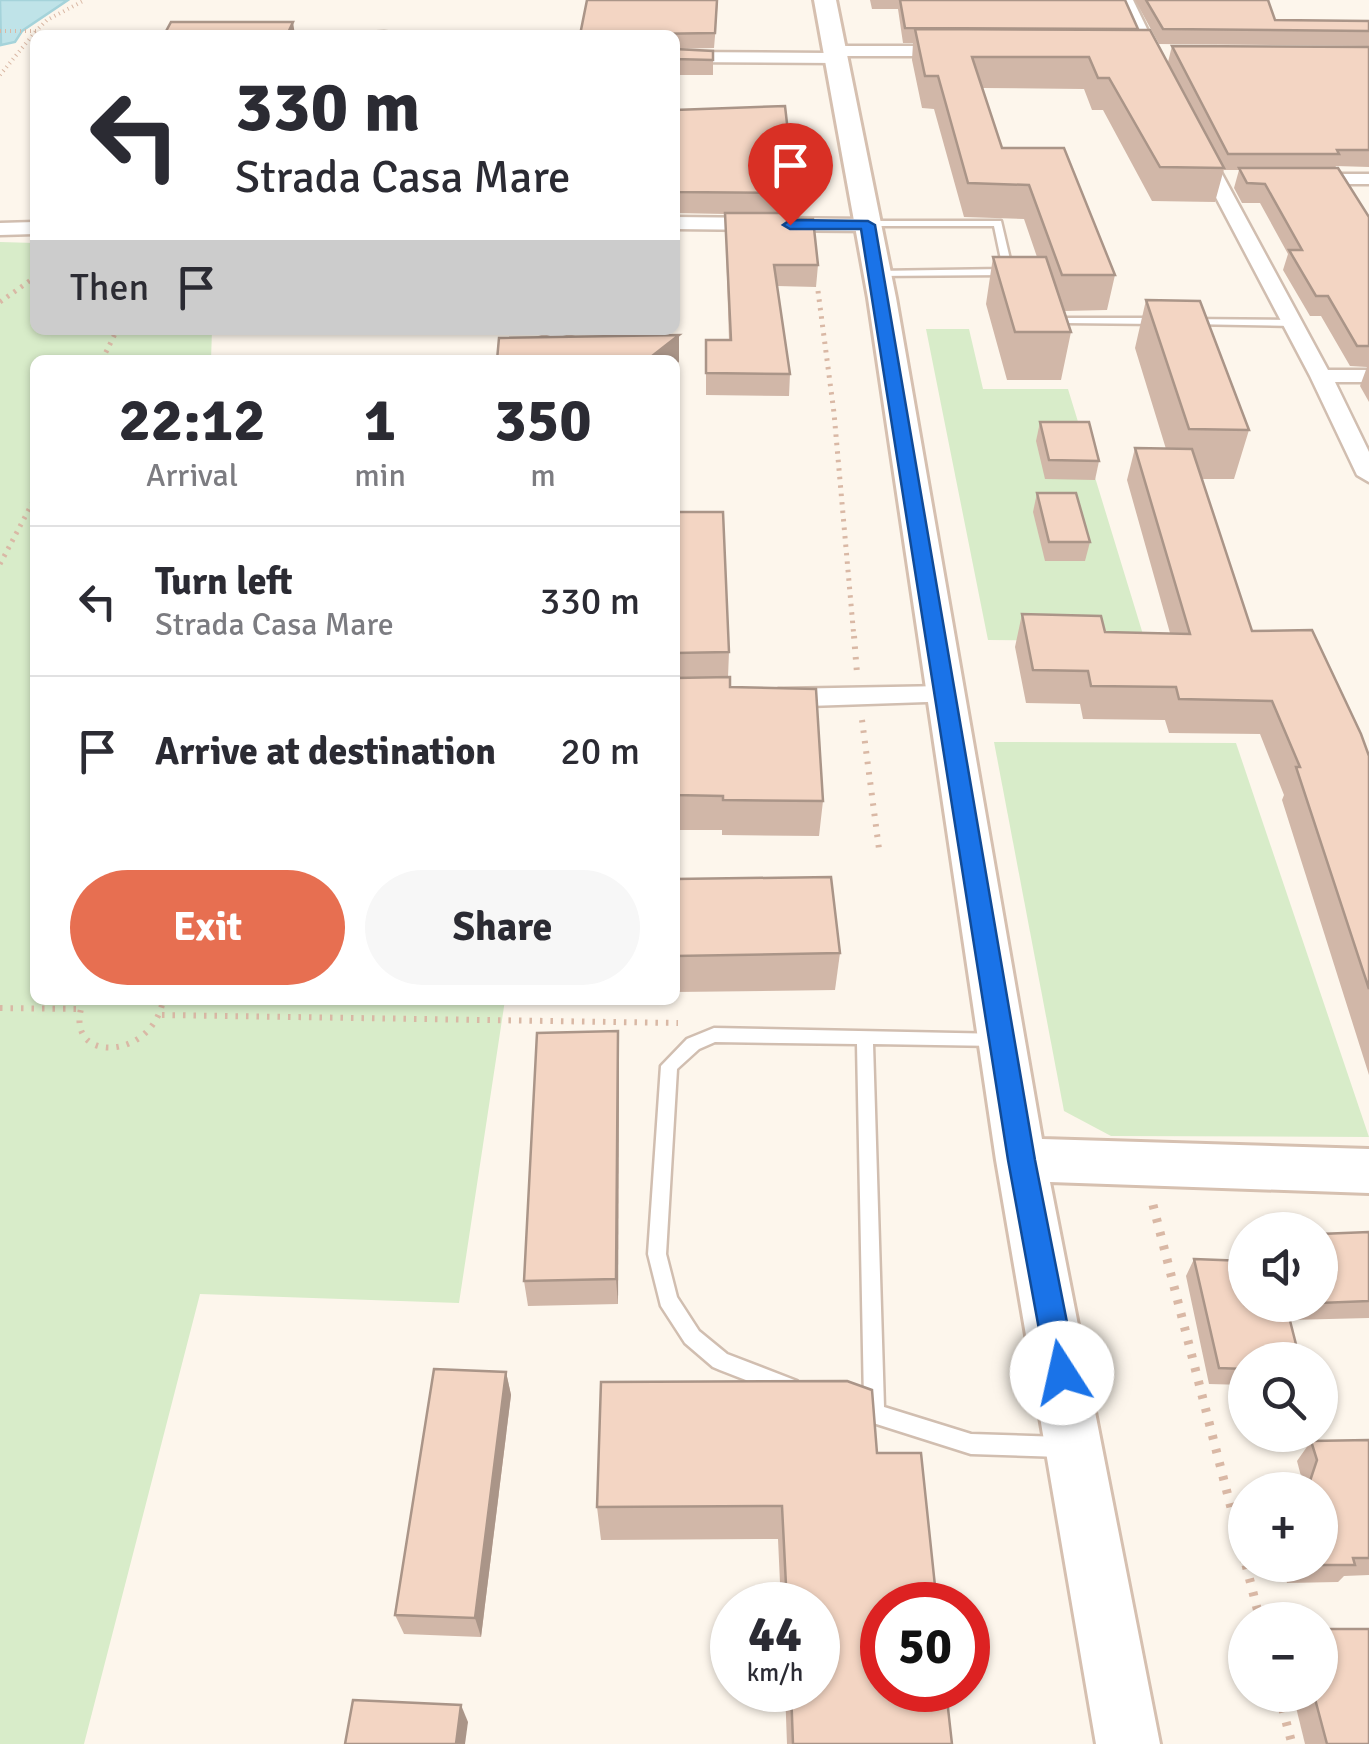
<!DOCTYPE html>
<meta charset="utf-8">
<style>
body{margin:0;font-family:Signika,sans-serif;background:#f7f7f7;color:#2b2b33;height:100vh;display:flex;flex-direction:column;font-size:38px;white-space:nowrap}
*{box-sizing:border-box;margin:0}
p{font-size:32px;color:#7c7c81}
.icon{flex:none;width:55px;height:55px;fill:none;stroke:currentColor;stroke-width:2;stroke-linecap:round;stroke-linejoin:round}
.map{position:relative;flex:1;overflow:hidden}
.details{position:absolute;left:30px;top:355px;width:650px;height:650px;display:flex;flex-direction:column;background:#fff;border-radius:15px;box-shadow:0 2px 8px #0004}
.details>*{flex:none}
.hud{position:absolute;left:30px;top:30px;width:650px;height:305px;border-radius:15px;box-shadow:0 2px 8px #0004;background:#fff;color:#2b2b33;overflow:hidden}
.fabs{position:absolute;left:1228px;top:1212px;display:grid;gap:20px}
.fabs a{display:grid;place-items:center;width:110px;height:110px;border-radius:50%;background:#fff;box-shadow:0 2px 8px #0004;font-size:50px}
.speed{position:absolute;left:710px;top:1582px;display:flex;gap:20px;font-size:50px;font-weight:700;text-align:center}
.speed>*{display:grid;place-content:center;width:130px;height:130px;border-radius:50%;background:#fff;box-shadow:0 2px 8px #0004;line-height:1}
.speed small{font-size:25px;font-weight:400}
.speed .limit{border:15px solid #d22;background:#fff;color:#111}
.pin{position:absolute;display:grid;place-items:center;width:85px;height:85px;color:#fff;margin:-102px -42px;border-radius:50% 50% 50% 0;rotate:-45deg;box-shadow:0 0 10px #0007}
.pin .icon{rotate:45deg}
.me{position:absolute;width:110px;margin:-55px;rotate:350deg;stroke-linejoin:round;filter:drop-shadow(0 0 8px #0008)}
.turn{display:flex;align-items:center;gap:35px;height:210px;padding:0 40px;font-size:45px}
.turn .icon{width:130px;height:130px;stroke-width:2.5}
.turn b{display:block;font-size:70px;line-height:85px}
.then{display:flex;align-items:center;height:95px;padding:0 40px;background:#0003;gap:20px;font-size:38px}
.eta{display:flex;justify-content:space-evenly;align-items:center;height:170px;text-align:center}
.eta b{font-size:60px;font-weight:800;line-height:70px}
.button{display:flex;gap:20px;margin-top:auto;padding:20px 40px}
.button a{flex:1;height:115px;border-radius:60px;background:#e76f51;color:#fff;font-size:40px;font-weight:800;line-height:115px;text-align:center}
.button a+a{background:#f7f7f7;color:#2b2b33}
ul{padding:0;list-style:none}
li{display:flex;align-items:center;gap:30px;height:150px;padding:0 40px;border-top:2px solid #e1e1e2}
li div{flex:1}
li b{display:block;font-size:38px}
li em{font-style:normal}
.map>svg:first-child{display:block}
</style>
<div class="map">
<svg width="1369" height="1744" viewBox="0 0 1369 1744">
<rect width="100%" height="100%" fill="#fdf6ec"/>
<g fill="#d8ecc9">
<path d="M0,242L35,243V330H212L211,360H35V1000H505L459,1303L200,1294L84,1744H0Z"/>
<path d="M926,329H969L983,389H1068L1145,641L988,640Z"/>
<path d="M994,742L1236,743L1369,1137L1111,1136L1064,1111Z"/>
</g>
<path fill="#bfe3e8" stroke="#a5d3da" stroke-width="2.5" d="M0,0H68L22,31L15,42L1,45Z"/>
<g fill="none" stroke-linecap="round" stroke-linejoin="round">
<defs>
<g id="lane">
<path d="M864,221H1001L1013,272L1008,275L873,276L871,274L876,271L1003,269L994,226H867L864,225Z"/>
<path d="M1060,318H1159L1164,321L1159,324L1064,323L1059,320Z"/>
<path d="M1183,319L1293,320L1298,323L1293,326L1187,324L1182,321Z"/>
<path d="M566,330H583L533,345L528,342Z"/>
<path d="M714,1028L1004,1034L1006,1039L1004,1044L998,1046L873,1044L884,1407L971,1434L1061,1437L1068,1440L1071,1447L1068,1454L1061,1457L971,1454L848,1415L845,1408L848,1401L855,1398L864,1401L857,1044L715,1042L699,1049L677,1069L666,1254L677,1297L699,1331L727,1354L797,1381L800,1388L797,1395L790,1397L720,1370L713,1367L685,1343L661,1306L648,1254L661,1066L687,1039Z"/>
</g>
<g id="street">
<path d="M1119,0H1133L1164,64L1162,67L1148,64Z"/>
<path d="M835,46H951L959,51L951,56H843V61L837,63L675,62V52L829,53V48Z"/>
<path d="M1200,145L1209,150L1328,370H1369V382H1335L1369,452V482L1357,475L1310,376L1191,150Z"/>
<path d="M1369,174V184H1307L1298,179L1307,174Z"/>
<path d="M675,217L868,219L877,225L868,231L675,229Z"/>
<path d="M35,222V234L0,235V223Z"/>
<path d="M946,686L956,689L959,695L956,701L779,707L769,704L766,698L769,692L779,689Z"/>
</g>
<path id="secondary" d="M814,0H836L896,298L1042,1139L1369,1149V1193L1050,1182L1160,1744H1096L996,1160L868,298Z"/>
</defs>
<use href="#lane" stroke="#d1beb0" stroke-width="5"/>
<use href="#street" stroke="#d1beb0" stroke-width="5"/>
<use href="#secondary" stroke="#d6c0b0" stroke-width="6"/>
<g stroke="#d9b8a5" stroke-width="4" stroke-dasharray="1 4" stroke-linecap="butt">
<path d="M0,31H36L47,20L85,0"/>
<path d="M0,75L36,31"/>
</g>
<g stroke="#d9b8a5" stroke-width="5" stroke-dasharray="2.5 6" stroke-linecap="butt">
<path d="M818,291L834,413L854,638"/>
<path d="M0,302L35,277"/>
<path d="M102,360L117,330"/>
<path d="M0,564L35,498"/>
</g>
<g stroke="#d9b8a5" stroke-width="6" stroke-dasharray="2.5 8" stroke-linecap="butt">
<path d="M854,636L857,673"/>
<path d="M862,720L879,849"/>
<path d="M84,1000C58,1064 152,1063 163,1000"/>
<path d="M0,1008L78,1009"/>
<path d="M162,1015L678,1023"/>
</g>
<g stroke="#d9b8a5" stroke-width="9" stroke-dasharray="4 10" stroke-linecap="butt">
<path d="M1153,1205L1245,1562"/>
<path d="M1246,1565L1260,1620"/>
<path d="M1279,1695L1292,1744"/>
</g>
<use href="#lane" fill="#fff" fill-rule="evenodd"/>
<use href="#street" fill="#fff" fill-rule="evenodd"/>
<use href="#secondary" fill="#fff" fill-rule="evenodd"/>
</g>
<g fill="#d1b7a8">
<path d="M587,0H718L714,48L675,49V35H580Z"/>
<path d="M870,0H1125L1138,30L1210,142L1168,62L1172,46L1369,47V167L1336,166L1335,168L1369,217V402L1360,386L1367,367L1350,366L1321,316H1310L1283,270L1288,254L1260,203H1242L1234,188L1239,170H1224V169L1215,202L1152,201L1103,110H1092L1084,89L982,88L1002,148L1115,275L1107,310L1064,311L1071,332L1061,380H1007L986,304L993,257H1037L1024,219L964,217L934,109L922,108L912,60L913,43H903L898,9H872Z"/>
<path d="M1135,0H1268L1275,20L1369,21V46L1159,44Z"/>
<path d="M675,49L713,51V75H675Z"/>
<path d="M675,110L795,193L794,213L798,219L818,265L816,287L777,286L790,374L789,396L706,395V340H729L725,214L675,213Z"/>
<path d="M1146,300L1249,430L1234,479H1201L1252,631L1369,756V1075L1282,800L1284,795L1260,734L1169,733L1165,720L1083,719L1080,704L1026,703L1015,647L1022,614L1105,632L1170,633L1127,480L1135,448L1166,449L1135,348Z"/>
<path d="M1040,422L1099,461L1095,480L1045,479L1036,441Z"/>
<path d="M1037,493L1090,542L1085,561H1045L1033,512Z"/>
<path d="M675,512L729,652L728,677L730,687L823,801L819,836L722,835V830H675Z"/>
<path d="M675,879L840,953L835,990L675,992Z"/>
<path d="M618,1031L619,1059L618,1304L528,1306L524,1281Z"/>
<path d="M1369,1232V1318L1289,1320L1245,1360V1385L1209,1384L1186,1276L1194,1259L1243,1260V1257L1245,1253V1305H1320V1234Z"/>
<path d="M506,1372L511,1395L481,1637L404,1634L395,1615Z"/>
<path d="M1369,1440V1575L1344,1576L1338,1582L1287,1583L1282,1565H1320L1298,1490L1302,1480L1297,1461L1311,1441Z"/>
<path d="M877,1453L952,1744H787L785,1690H818V1605H781L778,1539L601,1540L597,1507Z"/>
<path d="M1293,1695H1320L1369,1744H1305Z"/>
</g>
<g fill="#aa9588">
<path d="M293,22L295,35H287Z"/>
<path d="M679,335V362L675,365V360H647Z"/>
<path d="M618,1031L619,1059L618,1304L616,1279Z"/>
<path d="M506,1372L511,1395L481,1637L475,1618Z"/>
<path d="M461,1705L468,1722L465,1744H456Z"/>
</g>
<g fill="#f3d5c3" stroke="#aa9588" stroke-width="2.5">
<path d="M587,0H717L715,33L580,35Z"/>
<path d="M900,0H1125L1138,29L905,28Z"/>
<path d="M1146,0H1268L1275,20L1369,21V31L1163,29Z"/>
<path d="M171,22H293L287,35H164Z"/>
<path d="M915,29L1150,30L1224,168L1160,167L1109,78H1098L1089,57H972L1002,148H1064L1115,275H1062L1029,185L968,183L938,76H925Z"/>
<path d="M384,31L401,32V35H352L353,32Z"/>
<path d="M1172,46L1369,47V150H1337L1339,154H1228Z"/>
<path d="M675,49L713,51V60L675,59Z"/>
<path d="M785,106L795,193L675,192V110Z"/>
<path d="M1239,168H1338L1369,217V346H1357L1328,296H1316L1289,250H1302L1265,184L1247,183Z"/>
<path d="M725,213H798V219H813L818,265H774L790,374L706,373V340H731Z"/>
<path d="M993,257H1046L1071,332H1015Z"/>
<path d="M1146,300L1200,301L1249,430L1189,429Z"/>
<path d="M679,335L647,360H497L499,338Z"/>
<path d="M1040,422H1089L1099,461L1049,460Z"/>
<path d="M1135,448L1192,449L1252,631L1312,630L1361,734L1369,756V989L1296,767H1300L1272,701L1179,699L1176,687L1091,686L1088,671L1033,670L1022,614L1101,616L1105,632L1190,634Z"/>
<path d="M1037,493H1076L1090,542H1049Z"/>
<path d="M675,512H723L729,652L675,653Z"/>
<path d="M730,677V687L816,689L823,801L723,800V796L675,795V678Z"/>
<path d="M831,877L840,953L675,956V879Z"/>
<path d="M618,1031L616,1279L524,1281L537,1033Z"/>
<path d="M1369,1232V1301L1320,1303V1234Z"/>
<path d="M1194,1259L1245,1261V1305H1286L1300,1360H1245V1369L1219,1368Z"/>
<path d="M434,1369L506,1372L475,1618L395,1615Z"/>
<path d="M847,1381L872,1390L877,1453H921L937,1605H882V1690H946L952,1744H793L791,1690H818V1605H787L782,1506L597,1507L601,1382Z"/>
<path d="M1369,1440V1558H1353L1355,1565H1302H1320V1490H1307L1317,1460L1311,1441Z"/>
<path d="M1320,1629H1369V1744H1327L1314,1695H1320Z"/>
<path d="M353,1700L461,1705L456,1744H345Z"/>
</g>
<path fill="#1a73e8" stroke="#114b97" stroke-width="2.5" d="M868,221L875,225L1035,1160L1077,1373L1072,1383L1062,1387L1052,1383L1047,1373L1008,1160L861,229H790L783,225L790,220Z"/>
</svg>
<div class="fabs">
<a><svg class="icon" aria-label="sound" viewBox="0 0 24 24"><path d="M4 9h4l5-4v14l-5-4H4zM17 9q2 3 0 6"/></svg></a>
<a><svg class="icon" aria-label="search" viewBox="0 0 24 24"><circle cx="10" cy="10" r="6"/><path d="M15 15l6 6"/></svg></a>
<a>+</a>
<a>−</a>
</div>
<div class="speed"><div>44<small>km/h</small></div><div class="limit">50</div></div>
<div class="pin" style="left:790px;top:225px;background:#d93025"><svg class="icon" aria-label="arrive" viewBox="0 0 24 24"><path d="M6 21V4h12l-3 4 3 4H6"/></svg></div>
<svg class="me" style="left:1062px;top:1373px" viewBox="-20 -20 40 40"><circle r="19" fill="#fff"/><path d="M0-13L10 11 0 6-10 11z" fill="#1a73e8"/></svg>
<div class="hud">
<div class="turn"><svg class="icon" aria-label="left" viewBox="0 0 24 24"><path d="M17 20v-9H6M10 6l-5 5 5 5"/></svg><div><b>330 m</b>Strada Casa Mare</div></div>
<div class="then">Then<svg class="icon" aria-label="arrive" viewBox="0 0 24 24"><path d="M6 21V4h12l-3 4 3 4H6"/></svg></div>
</div>
<section class="details">
<div class="eta">
<div><b>22:12</b><p>Arrival</p></div>
<div><b>1</b><p>min</p></div>
<div><b>350</b><p>m</p></div>
</div>
<ul>
<li><svg class="icon" aria-label="left" viewBox="0 0 24 24"><path d="M17 20v-9H6M10 6l-5 5 5 5"/></svg><div><b>Turn left</b><p>Strada Casa Mare</p></div><em>330 m</em></li>
<li><svg class="icon" aria-label="arrive" viewBox="0 0 24 24"><path d="M6 21V4h12l-3 4 3 4H6"/></svg><div><b>Arrive at destination</b></div><em>20 m</em></li>
</ul>
<div class="button"><a>Exit</a><a>Share</a></div>
</section>
</div>
